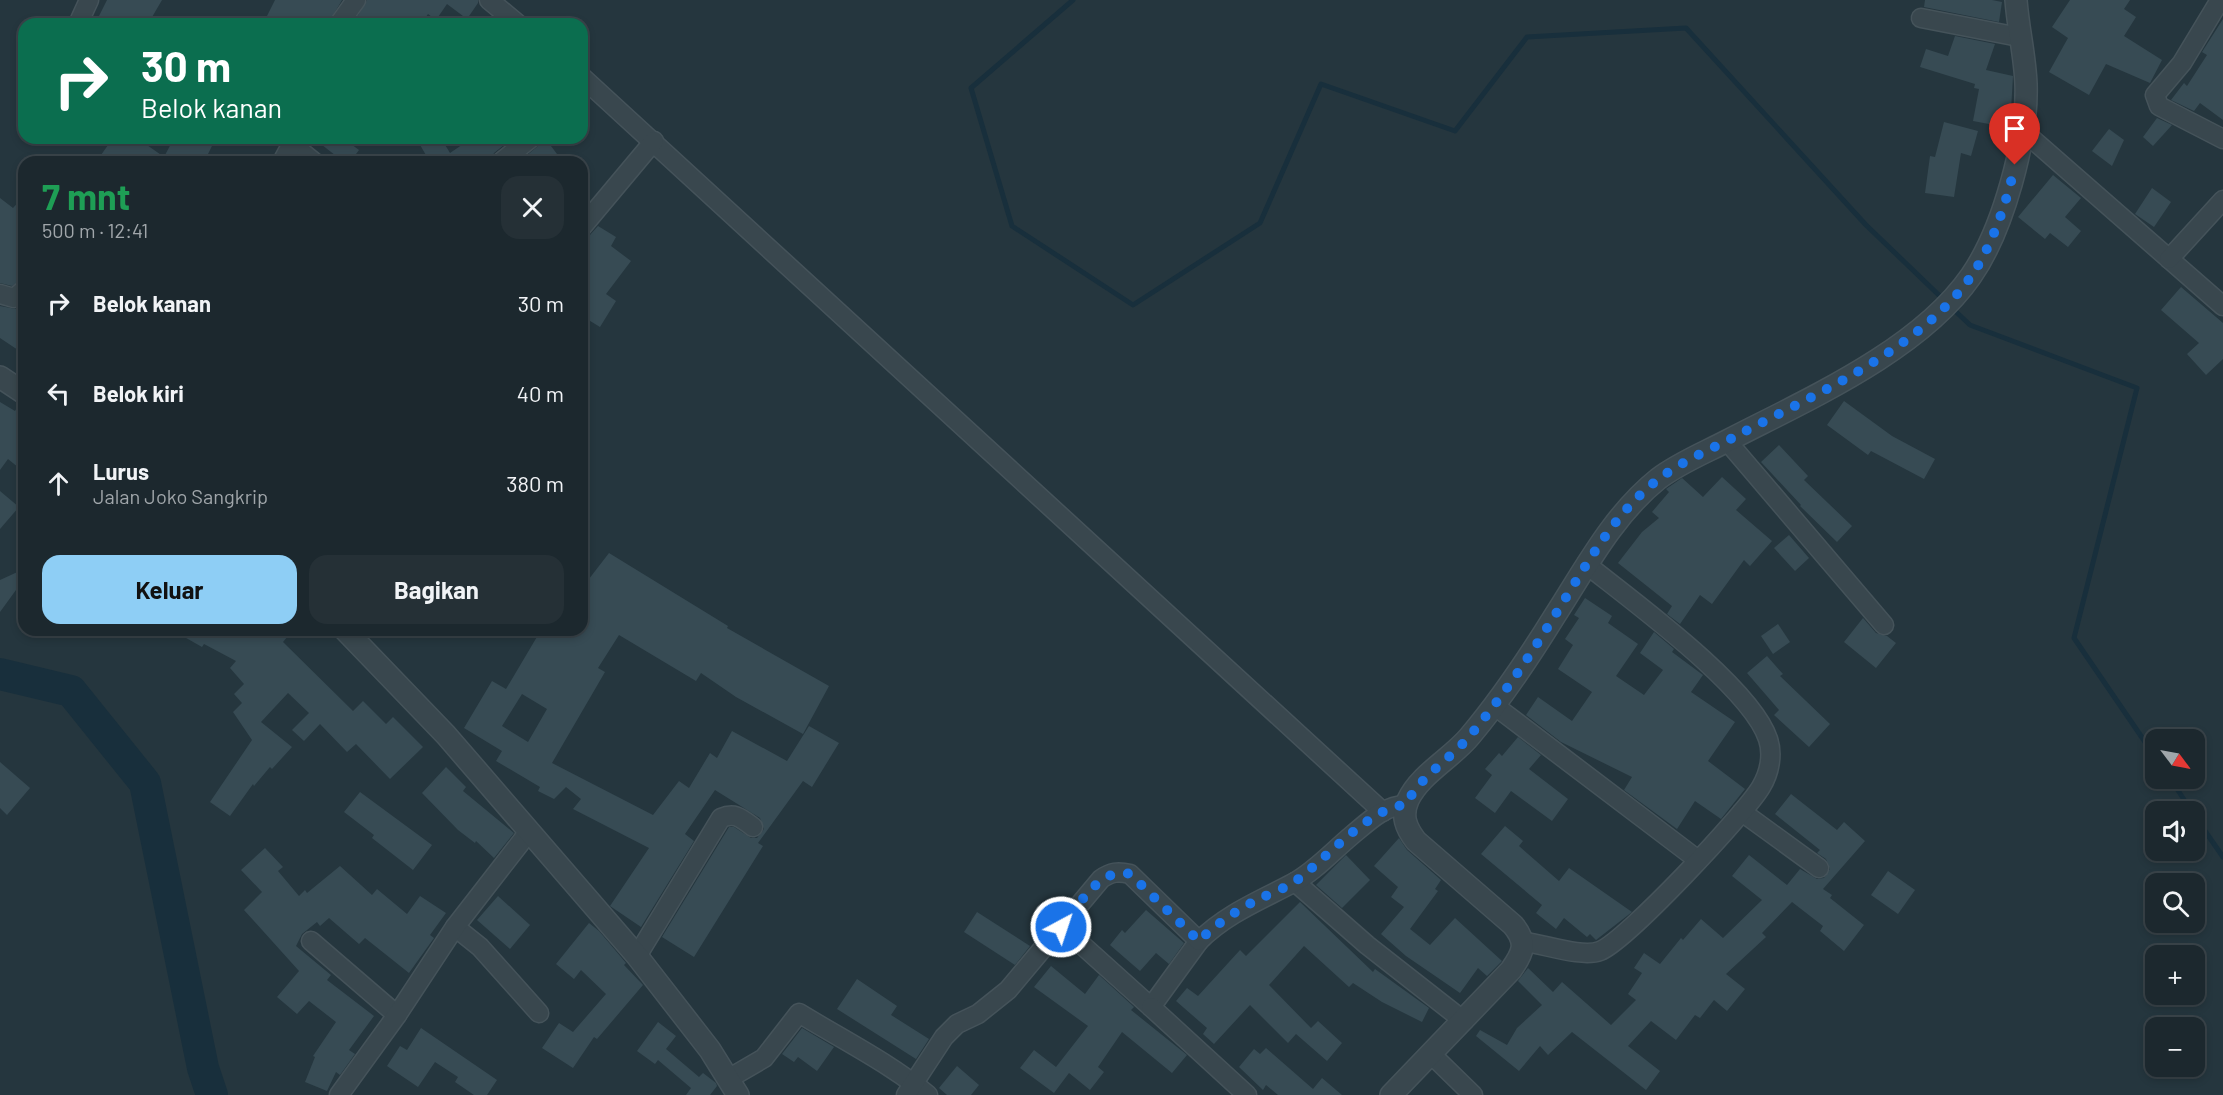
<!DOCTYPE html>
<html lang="id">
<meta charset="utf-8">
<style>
body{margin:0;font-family:Barlow,sans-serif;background:#253036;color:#f1f3f6;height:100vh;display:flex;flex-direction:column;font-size:22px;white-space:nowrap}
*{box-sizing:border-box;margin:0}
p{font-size:20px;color:#a0a6aa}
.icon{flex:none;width:33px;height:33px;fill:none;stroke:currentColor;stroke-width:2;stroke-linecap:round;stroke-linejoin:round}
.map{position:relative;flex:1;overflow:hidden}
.sheet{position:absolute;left:18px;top:156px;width:570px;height:480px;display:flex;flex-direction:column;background:#1c282e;border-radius:18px;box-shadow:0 3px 9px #0003,0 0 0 2px #3a444a}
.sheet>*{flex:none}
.banner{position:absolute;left:18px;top:18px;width:570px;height:126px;border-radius:18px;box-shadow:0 3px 9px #0003,0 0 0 2px #3a444a;background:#0b6e4f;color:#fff;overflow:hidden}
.needle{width:39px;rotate:122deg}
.fabs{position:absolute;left:2145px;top:729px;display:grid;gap:12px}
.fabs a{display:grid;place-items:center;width:60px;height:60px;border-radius:12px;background:#1c282e;box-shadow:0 3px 9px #0003,0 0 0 2px #3a444a;font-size:30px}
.pin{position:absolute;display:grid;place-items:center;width:51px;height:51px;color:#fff;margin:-62px -26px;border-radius:50% 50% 50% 0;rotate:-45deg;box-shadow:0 0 6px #0007}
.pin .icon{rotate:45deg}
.me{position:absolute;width:66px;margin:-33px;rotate:40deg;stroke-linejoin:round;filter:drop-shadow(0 0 4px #0008)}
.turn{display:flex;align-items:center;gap:21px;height:126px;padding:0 24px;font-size:27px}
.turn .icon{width:78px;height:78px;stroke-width:2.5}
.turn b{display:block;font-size:42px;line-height:51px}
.round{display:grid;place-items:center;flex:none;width:63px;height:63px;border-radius:18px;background:#253036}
.summary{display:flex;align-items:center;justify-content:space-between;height:102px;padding:0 24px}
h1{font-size:36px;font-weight:700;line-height:45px;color:#1e9e55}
.action{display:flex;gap:12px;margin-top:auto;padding:12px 24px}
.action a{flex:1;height:69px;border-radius:18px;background:#8ecef5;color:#111;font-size:24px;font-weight:700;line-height:69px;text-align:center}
.action a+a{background:#253036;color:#f1f3f6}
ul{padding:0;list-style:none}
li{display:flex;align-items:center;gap:18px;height:90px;padding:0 24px}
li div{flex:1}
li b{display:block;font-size:22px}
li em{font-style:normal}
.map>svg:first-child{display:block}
</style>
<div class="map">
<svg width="2223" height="1095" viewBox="0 0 2223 1095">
<rect width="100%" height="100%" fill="#25363e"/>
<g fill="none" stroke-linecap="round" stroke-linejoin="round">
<g stroke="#182f3c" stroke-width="5">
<path d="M1073,0L971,88L1012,226L1133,305L1260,223L1321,84L1455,131L1527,37L1686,28L1866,225L1945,301"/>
<path d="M1952,308L1970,325L2137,388L2074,638L2156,758"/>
<path d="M2170,778L2192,812"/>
<path d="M2194,815L2223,857"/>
</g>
<path stroke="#182f3c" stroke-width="32" d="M0,674L71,691L145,783L203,1068L212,1095"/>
</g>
<g fill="#374b54" fill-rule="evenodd">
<path d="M107,0H162L148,24H95Z"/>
<path d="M275,0H342L328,24H263Z"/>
<path d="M367,0H478V3L467,19L447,4L436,20L428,14L421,24H353Z"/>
<path d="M1925,0H1992L2002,2L1999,22L1924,7Z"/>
<path d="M2070,0H2130L2124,9L2136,17L2124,36L2162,60L2150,83L2106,64L2089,95L2049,72L2068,38L2052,27Z"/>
<path d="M2223,19V120L2200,103L2194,111L2171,100L2184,83L2187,86L2207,55L2202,52Z"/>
<path d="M1955,36L1995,44L1986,70L2013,76L2010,128L1973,121L1979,89L1974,88L1975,84L1920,67L1926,49L1948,56Z"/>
<path d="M2157,118L2172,125L2153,146L2143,137Z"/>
<path d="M1944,122L1978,131L1971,156L1961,153L1954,197L1925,193L1930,156L1935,157Z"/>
<path d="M2109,129L2124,140L2112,166L2092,151Z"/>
<path d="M113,138H137L164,157L174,138H216L204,162H111L101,155Z"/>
<path d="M313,138H343L359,150L350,162H344Z"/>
<path d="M416,138H441L450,153L472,138H513L494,153L490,162H430Z"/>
<path d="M542,138H545L563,162H529L525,157L538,146Z"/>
<path d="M2053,175L2081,198L2065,217L2081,231L2068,247L2050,233L2045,239L2018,217Z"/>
<path d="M2152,188L2171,202L2154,227L2135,214Z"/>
<path d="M24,196V279L12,286L0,283V198L13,208Z"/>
<path d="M598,226L616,237L611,246L631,261L606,294L616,301L600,327L582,316V260L589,249L582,245V238L590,235Z"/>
<path d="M2181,287L2223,323V359L2206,375L2187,354L2199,343L2161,310Z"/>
<path d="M24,304V354L0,338V306L16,309Z"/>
<path d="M1844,401L1892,436L1935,459L1924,479L1871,451L1868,455L1827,425Z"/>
<path d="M0,402L15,411L19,404L24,406V472L8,459L0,470Z"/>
<path d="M1779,445L1808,476L1804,480L1852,526L1837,542L1800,506L1801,505L1761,462Z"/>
<path d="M1722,477L1746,499L1736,510L1772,541L1750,566L1744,560L1712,604L1700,595L1680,624L1667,614L1672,606L1618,563L1642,532L1659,518L1652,512L1669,492L1666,489L1682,478L1703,497Z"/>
<path d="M0,491L19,507L0,529Z"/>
<path d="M1789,535L1809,558L1795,571L1774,548Z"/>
<path d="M609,553L728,626L727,628L829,686L803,734L736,697L701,673L696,681L619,635L598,668L605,672L552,763L653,815L679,781L689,788L710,753L717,758L732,731L787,761L809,726L839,743L812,787L803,781L758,843L763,846L694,957L662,937L729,827H734L751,838H757L764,829L760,818L715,790L685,834L694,841L641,927L610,906L649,848L573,809L581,799L566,787L554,799L538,791L540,787L496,761L502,751L464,728L492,681L506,689L541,630H582V588ZM522,694L547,709L528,742L502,726Z"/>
<path d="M24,569V579L0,612V580Z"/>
<path d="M1585,598L1612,616L1608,623L1638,644L1616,676L1644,695L1663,670L1640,653L1654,632L1674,649L1672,652L1703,675L1691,692L1735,722L1708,761L1745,789L1721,819L1695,801L1677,829L1624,790L1632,777L1561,742L1526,715L1538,697L1572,721L1592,692L1558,669L1573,645L1565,639L1579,618L1574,615Z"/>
<path d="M1863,618L1876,633L1887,636L1896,643L1876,668L1844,642Z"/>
<path d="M1778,624L1790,642L1773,654L1761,636Z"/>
<path d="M172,630H244L251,634L255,630H293L283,642L353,711L363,701L386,724L393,717L423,747L390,779L356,744L347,752L320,724L304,741L292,730L309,713L288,693L261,722L292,747L272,769L270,767L254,786L253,784L230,816L210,802L252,740L233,712L242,703L234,694L244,684L230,668L236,661L204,644L202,647Z"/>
<path d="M1767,656L1783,674L1780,676L1830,724L1809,747L1774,715L1779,710L1747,673Z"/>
<path d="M1518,737L1541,755L1529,769L1568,799L1552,821L1511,791L1495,813L1475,798L1492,775L1485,769L1499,753L1502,756Z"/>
<path d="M0,762L30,788L7,815L0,808Z"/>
<path d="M446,767L466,787L463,791L514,833L494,858L476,841L475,843L458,830L422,793Z"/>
<path d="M360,792L432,845L413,870L372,838L374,835L344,812Z"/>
<path d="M1791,794L1837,830L1844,822L1865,841L1823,889L1832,895L1830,898L1864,925L1844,951L1820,931L1823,926L1792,902L1762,933L1766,937L1726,974L1745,989L1727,1011L1714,1000L1700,1018L1695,1015L1676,1040L1651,1021L1628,1046L1660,1071L1646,1090L1572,1032L1548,1055L1540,1046L1519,1071L1476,1036L1480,1030L1507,1045L1517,1028L1542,1005L1518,981L1528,968L1553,992L1562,982L1611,1025L1636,1000L1628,994L1642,973L1634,968L1644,953L1660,964L1681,938L1683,940L1701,919L1723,938L1762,900L1732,876L1749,855L1787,885L1800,869L1817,879L1824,878L1830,869L1826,859L1817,853L1820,850L1775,814Z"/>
<path d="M1505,826L1523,841L1519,846L1559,881L1569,868L1632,912L1596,940L1590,934L1587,937L1564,918L1556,929L1536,913L1542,905L1481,854Z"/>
<path d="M1399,838L1407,850L1441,880L1435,889L1438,891L1410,929L1430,945L1455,918L1502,961L1487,976L1478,968L1460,993L1406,956L1381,934L1404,907L1391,897L1398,887L1374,866Z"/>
<path d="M265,848L283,867L278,871L299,896L305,890L307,893L340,866L372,895L377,889L407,914L420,896L446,913L430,935L434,938L409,973L365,938L359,944L329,918L320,926L317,922L302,934L296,946L331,975L327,980L374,1016L349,1050L355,1054L340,1075L336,1072L327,1091L305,1082L315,1057L313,1056L336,1022L309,1001L297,1014L277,997L299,971L244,910L262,892L241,870Z"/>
<path d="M1346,855L1370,880L1342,908L1316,885Z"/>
<path d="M1888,871L1915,890L1898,914L1871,895Z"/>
<path d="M498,896L530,925L510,949L477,920Z"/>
<path d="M1300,902L1373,972L1375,969L1429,1008L1422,1022L1382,1002L1353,983L1349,987L1304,946L1269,985L1311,1028L1318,1021L1342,1043L1327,1061L1296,1034L1288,1043L1250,1005L1214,1044L1203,1034L1207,1028L1176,1001L1187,988L1198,996L1240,950L1246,956Z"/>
<path d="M1146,910L1184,943L1169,964L1156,953L1140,971L1110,945L1122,930L1125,933Z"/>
<path d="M977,912L1030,946L1015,965L964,932Z"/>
<path d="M589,923L599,931L626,963L624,965L643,985L597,1039L594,1037L573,1068L542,1048L559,1023L573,1032L606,994L581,970L574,979L556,964Z"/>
<path d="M1051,966L1085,994L1099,975L1134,1007L1131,1010L1187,1055L1172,1073L1122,1032L1098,1067L1104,1072L1090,1090L1069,1073L1054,1093L1020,1068L1034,1050L1056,1067L1088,1026L1034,987Z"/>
<path d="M857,979L897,1006L891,1015L929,1039L916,1059L837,1009Z"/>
<path d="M658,1022L676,1036L666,1049L699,1077L703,1073L716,1083L717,1086L710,1095H686L691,1088L658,1060L655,1064L637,1051Z"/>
<path d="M421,1028L497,1080L487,1095H474L455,1082L458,1077L435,1062L418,1087L387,1066L400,1046L407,1050Z"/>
<path d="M802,1028L834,1047L817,1071L798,1057L794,1062L782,1054Z"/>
<path d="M1266,1048L1313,1089L1322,1078L1342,1095H1278L1266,1085L1263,1090L1239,1067L1254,1049L1260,1054Z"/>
<path d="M957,1066L979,1085L971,1095H947L939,1088Z"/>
</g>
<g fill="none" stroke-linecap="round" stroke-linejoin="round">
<defs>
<g id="minor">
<path d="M489,0L518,24"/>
<path d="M2220,0L2182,63L2155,95L2159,106L2223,139"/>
<path d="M1921,18L2019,37"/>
<path d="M78,24L89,0"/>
<path d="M339,24L356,0"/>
<path d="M582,77L1383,812"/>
<path d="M2023,131L2223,306"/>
<path d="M293,145L314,162"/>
<path d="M282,162L295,138"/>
<path d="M501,162L531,138"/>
<path d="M582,227L654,141"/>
<path d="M2169,259L2223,200"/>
<path d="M0,294L14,298L24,290"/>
<path d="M1727,441L1884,625"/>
<path d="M1495,706L1698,860"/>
<path d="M1742,812L1819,868"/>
<path d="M1295,882L1367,945L1464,1021"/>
<path d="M1061,926L1151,1007L1199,941"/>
<path d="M455,927L480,947L539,1013"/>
<path d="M311,941L397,1015"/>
<path d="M1524,942C1544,944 1582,958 1600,951C1626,941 1745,814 1761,787C1770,772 1773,754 1768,739C1751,687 1631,600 1586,564"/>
<path d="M637,956L721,818C735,812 741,818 753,827"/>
<path d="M1151,1007L1247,1095"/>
<path d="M1432,1055L1473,1095"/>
<path d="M728,1079L764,1058L799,1013C843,1040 888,1062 928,1095"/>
<path d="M339,1095L397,1015L455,927L528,833"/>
<path d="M906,1095L944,1037L957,1024L978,1014L1008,990L1101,879C1111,872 1118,871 1130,874L1199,941C1226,914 1259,901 1293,883C1314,872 1333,851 1351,836C1367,823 1384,805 1406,805"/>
</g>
<g id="tertiary">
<path d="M0,377L24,393"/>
<path d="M345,630L446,735L637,956L710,1050L738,1095"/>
<path d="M1391,1095L1511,970C1523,953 1528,943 1513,925L1416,841C1406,828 1401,816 1408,800C1420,774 1452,758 1470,736C1502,698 1528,659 1554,617C1585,569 1613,515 1658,479C1679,463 1704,453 1727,441C1806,400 1919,351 1971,276C2003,230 2028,139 2026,84C2025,56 2018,28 2016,0"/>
</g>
</defs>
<use href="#minor" stroke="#45535a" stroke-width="21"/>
<use href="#tertiary" stroke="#45535a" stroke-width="24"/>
<use href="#minor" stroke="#39474e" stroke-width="18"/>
<use href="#tertiary" stroke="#39474e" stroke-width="21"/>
</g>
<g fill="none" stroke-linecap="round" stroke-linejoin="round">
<path stroke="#1a73e8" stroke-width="10" stroke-dasharray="0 18" d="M1061,927C1079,906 1100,866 1130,874L1199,941C1216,924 1237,910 1259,899C1271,893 1286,888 1297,880C1325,860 1371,806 1406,805C1419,777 1448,761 1468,738C1501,699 1528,659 1555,615C1585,568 1614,512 1660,478C1684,460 1714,448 1740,434C1816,394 1922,348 1972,275C1993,244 2007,201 2015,165"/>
</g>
</svg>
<div class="fabs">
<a><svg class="needle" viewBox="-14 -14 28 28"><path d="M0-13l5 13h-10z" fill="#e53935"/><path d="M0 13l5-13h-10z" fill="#a0a6aa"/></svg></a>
<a><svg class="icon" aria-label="sound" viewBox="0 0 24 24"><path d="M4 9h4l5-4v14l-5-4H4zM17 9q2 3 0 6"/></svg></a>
<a><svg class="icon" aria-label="search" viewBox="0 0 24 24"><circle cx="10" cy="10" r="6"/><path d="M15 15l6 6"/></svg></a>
<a>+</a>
<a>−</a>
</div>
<div class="pin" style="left:2015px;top:165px;background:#d93025"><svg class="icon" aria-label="arrive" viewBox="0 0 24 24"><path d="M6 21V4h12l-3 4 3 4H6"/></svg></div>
<svg class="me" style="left:1061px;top:927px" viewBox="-20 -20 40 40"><circle r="17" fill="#1a73e8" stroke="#fff" stroke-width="3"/><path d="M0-11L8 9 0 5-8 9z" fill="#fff"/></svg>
<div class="banner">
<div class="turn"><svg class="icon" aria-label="right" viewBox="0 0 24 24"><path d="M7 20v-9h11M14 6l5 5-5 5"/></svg><div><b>30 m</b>Belok kanan</div></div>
</div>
<section class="sheet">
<div class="summary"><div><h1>7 mnt</h1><p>500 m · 12:41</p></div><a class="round"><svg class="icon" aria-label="close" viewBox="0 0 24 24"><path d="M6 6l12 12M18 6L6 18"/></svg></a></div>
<ul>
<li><svg class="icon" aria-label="right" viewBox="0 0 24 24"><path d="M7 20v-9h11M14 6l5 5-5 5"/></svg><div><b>Belok kanan</b></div><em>30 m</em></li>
<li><svg class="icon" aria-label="left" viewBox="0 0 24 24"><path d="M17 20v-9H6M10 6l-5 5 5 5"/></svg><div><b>Belok kiri</b></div><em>40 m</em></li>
<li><svg class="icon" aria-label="ahead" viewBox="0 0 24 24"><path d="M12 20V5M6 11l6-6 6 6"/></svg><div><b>Lurus</b><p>Jalan Joko Sangkrip</p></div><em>380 m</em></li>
</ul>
<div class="action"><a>Keluar</a><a>Bagikan</a></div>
</section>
</div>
